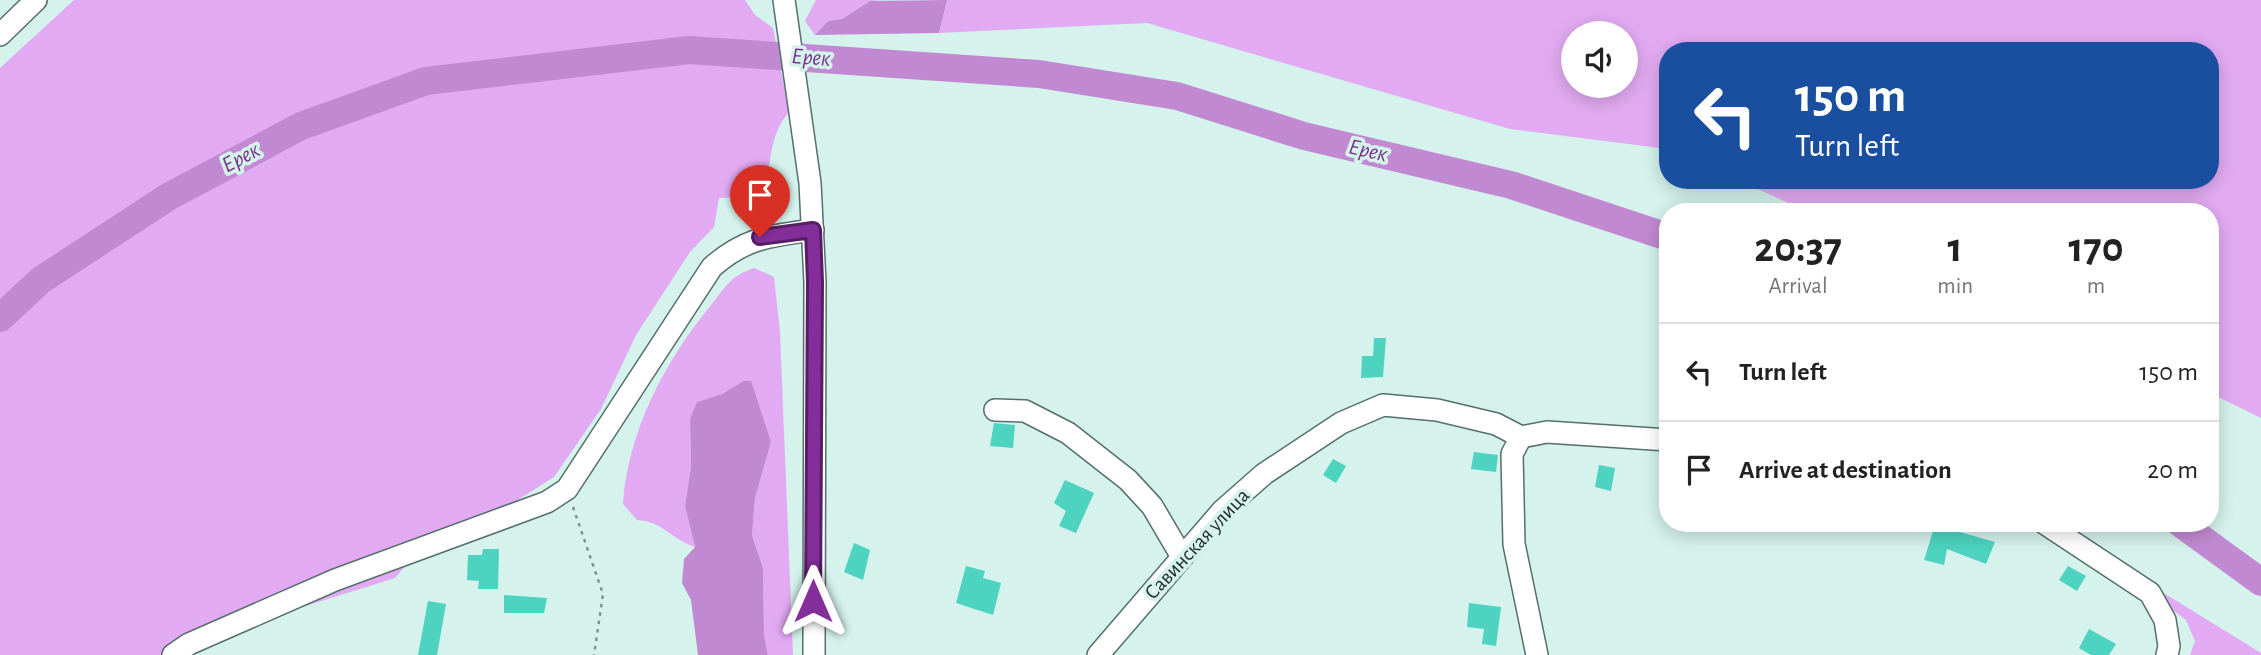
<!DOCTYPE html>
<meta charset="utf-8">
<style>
body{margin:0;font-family:"Alegreya Sans",sans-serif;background:#f2f2f2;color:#222;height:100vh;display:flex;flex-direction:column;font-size:26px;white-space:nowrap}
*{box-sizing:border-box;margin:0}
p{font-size:23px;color:#767676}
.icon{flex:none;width:38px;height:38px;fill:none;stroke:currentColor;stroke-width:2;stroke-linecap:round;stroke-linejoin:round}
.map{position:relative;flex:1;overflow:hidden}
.details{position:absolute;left:1659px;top:203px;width:560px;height:329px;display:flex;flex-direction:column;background:#fff;border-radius:28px;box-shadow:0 4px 18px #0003}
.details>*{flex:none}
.guide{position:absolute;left:1659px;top:42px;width:560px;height:147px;border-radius:28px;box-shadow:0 4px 18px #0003;background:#1a4fa0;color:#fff;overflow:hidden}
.controls{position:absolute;left:1561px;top:21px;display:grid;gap:14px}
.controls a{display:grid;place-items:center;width:77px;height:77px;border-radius:50%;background:#fff;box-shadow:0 4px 18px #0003;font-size:35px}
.pin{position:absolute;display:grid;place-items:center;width:60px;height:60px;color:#fff;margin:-72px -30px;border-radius:50% 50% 50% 0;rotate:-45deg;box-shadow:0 0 7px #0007}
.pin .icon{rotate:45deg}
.me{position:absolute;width:77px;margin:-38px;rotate:0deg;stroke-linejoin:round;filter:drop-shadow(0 0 5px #0008)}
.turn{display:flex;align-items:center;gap:24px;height:147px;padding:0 21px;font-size:32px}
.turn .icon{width:91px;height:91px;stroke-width:2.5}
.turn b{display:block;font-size:49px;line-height:60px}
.eta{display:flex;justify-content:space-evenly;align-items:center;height:119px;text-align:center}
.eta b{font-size:42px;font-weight:700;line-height:49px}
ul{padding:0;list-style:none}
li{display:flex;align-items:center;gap:21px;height:98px;padding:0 21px;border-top:2px solid #e0e0e0}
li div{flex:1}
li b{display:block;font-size:26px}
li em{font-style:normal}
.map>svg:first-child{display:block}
</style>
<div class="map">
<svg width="2261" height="655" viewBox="0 0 2261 655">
<rect width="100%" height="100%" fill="#d5f2ec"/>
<g fill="#e2aaf2" fill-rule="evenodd">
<path d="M74,0H745L755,15L773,28L789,112C773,130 771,153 768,176L741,197L719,198L714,227L690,252L636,335L601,409L554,477L513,503L434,531L395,578L254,622L190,655H0V68Z"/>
<path d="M816,0H882L870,1L842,19L828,21L815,35L805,21Z"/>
<path d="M947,0H2261V418L2210,393V212H1808L1738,180H2210V51H1668V149L1510,129L1147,23L939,33ZM1573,33H1626V86H1573Z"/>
<path d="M754,268L774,277L780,332L793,655H768L764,635L763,568L752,535L755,498L771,442L744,382L722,394L698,402L690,419L691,466L685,506L695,547C671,539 662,521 637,520L623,504C628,431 665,361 711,305C726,287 730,276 754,268Z"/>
<path d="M2162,592L2261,653V655H2190L2195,641L2186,620L2173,610Z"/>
</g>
<g fill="#c189d1">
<path d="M947,0L939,33L815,35L828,21L842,19L870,1Z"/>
<path d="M744,381H751L771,442L755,498L752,535L763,568L764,635L768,655H698L691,600L682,583L684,559L695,547L685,506L691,466L690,419L697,402L722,394Z"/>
</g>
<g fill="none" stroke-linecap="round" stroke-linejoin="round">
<g stroke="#c189d1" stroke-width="28">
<path d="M0,318L41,280L168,197L301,126L426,81L689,50L1039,74L1177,96L1304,136L1511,185L1668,237"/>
<path d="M2180,523L2261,582"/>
</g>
</g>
<g fill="#4dd3c0">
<path d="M1374,338H1386L1383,377L1361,378L1362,356H1373Z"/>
<path d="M994,423L1015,425L1013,448L990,446Z"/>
<path d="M1474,452L1498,455L1496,472L1471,469Z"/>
<path d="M1333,459L1346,466L1336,483L1323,475Z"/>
<path d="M1599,465L1615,468L1611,491L1595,487Z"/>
<path d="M1065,480L1094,493L1076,533L1059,526L1066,511L1054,503Z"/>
<path d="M1935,525L1995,542L1986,564L1947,549L1944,565L1924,560Z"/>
<path d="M854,543L870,550L863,580L844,572Z"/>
<path d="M483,549H499L498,589H478L479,581L467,580L468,555H482Z"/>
<path d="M966,566L985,571L983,578L1001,583L993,615L956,603Z"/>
<path d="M2068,566L2086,576L2077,591L2059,580Z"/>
<path d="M504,595L547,598L544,613H504Z"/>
<path d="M428,601L446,604L437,655H418Z"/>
<path d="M1469,603L1501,607L1496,646L1482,644L1484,629L1467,627Z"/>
<path d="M2089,629L2116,644L2109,655H2091L2079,648Z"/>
</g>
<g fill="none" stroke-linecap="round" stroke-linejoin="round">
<defs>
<g id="minor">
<path d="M784,0L810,183L815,282L814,655"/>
<path d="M0,35L36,0"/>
<path d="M995,410L1025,411L1068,433L1128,480L1152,506L1182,557"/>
<path d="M1521,437L1512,454L1514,544L1537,655"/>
<path d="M2044,523L2150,593L2165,620L2169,646L2167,655"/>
<path d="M173,655L189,644L335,580L547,502L567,489L712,267C746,237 771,236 813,230"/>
<path d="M1098,655L1222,511L1264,474L1341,423L1383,405L1437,410L1496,424L1521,437L1547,432L1668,440"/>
</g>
</defs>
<use href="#minor" stroke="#556f6a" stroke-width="24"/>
<path stroke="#7e928e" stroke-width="2.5" stroke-dasharray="3.5 5" stroke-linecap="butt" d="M573,507L603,594L594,655"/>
<use href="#minor" stroke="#fff" stroke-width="21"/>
</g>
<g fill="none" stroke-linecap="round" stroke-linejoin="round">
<defs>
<path id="route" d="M760,237L813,230L815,282L813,601"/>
</defs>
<use href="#route" stroke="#561e65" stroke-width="18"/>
<use href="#route" stroke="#842e9c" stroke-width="12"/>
</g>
<g text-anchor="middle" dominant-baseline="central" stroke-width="7" stroke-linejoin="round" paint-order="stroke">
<g font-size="21" fill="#222d2b" stroke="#d5f2ec">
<text transform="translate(1197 544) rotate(-47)">Савинская улица</text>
</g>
<g font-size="23" font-style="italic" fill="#77338a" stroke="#d5f2ec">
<text transform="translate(811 58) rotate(4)">Ерек</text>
<text transform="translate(1368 151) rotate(13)">Ерек</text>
<text transform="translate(241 158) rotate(-28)">Ерек</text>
</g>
</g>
</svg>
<div class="controls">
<a><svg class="icon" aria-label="sound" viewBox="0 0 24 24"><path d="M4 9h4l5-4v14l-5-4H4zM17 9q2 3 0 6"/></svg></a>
</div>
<div class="pin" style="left:760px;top:237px;background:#d93025"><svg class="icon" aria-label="arrive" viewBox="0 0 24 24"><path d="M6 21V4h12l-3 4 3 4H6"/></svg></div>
<svg class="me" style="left:813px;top:601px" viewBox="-20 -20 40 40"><path d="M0-17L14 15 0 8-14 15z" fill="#842e9c" stroke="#fff" stroke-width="4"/></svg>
<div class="guide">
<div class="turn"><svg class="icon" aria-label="left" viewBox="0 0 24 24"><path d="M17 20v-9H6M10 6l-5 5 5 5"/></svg><div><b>150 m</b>Turn left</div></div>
</div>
<section class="details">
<div class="eta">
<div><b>20:37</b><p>Arrival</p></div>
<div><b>1</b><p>min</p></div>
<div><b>170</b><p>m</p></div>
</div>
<ul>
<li><svg class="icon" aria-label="left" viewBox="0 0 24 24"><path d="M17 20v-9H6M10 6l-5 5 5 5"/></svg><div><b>Turn left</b></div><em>150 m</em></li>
<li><svg class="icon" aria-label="arrive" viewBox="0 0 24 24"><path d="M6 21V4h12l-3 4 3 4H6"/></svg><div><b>Arrive at destination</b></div><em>20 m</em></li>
</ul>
</section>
</div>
